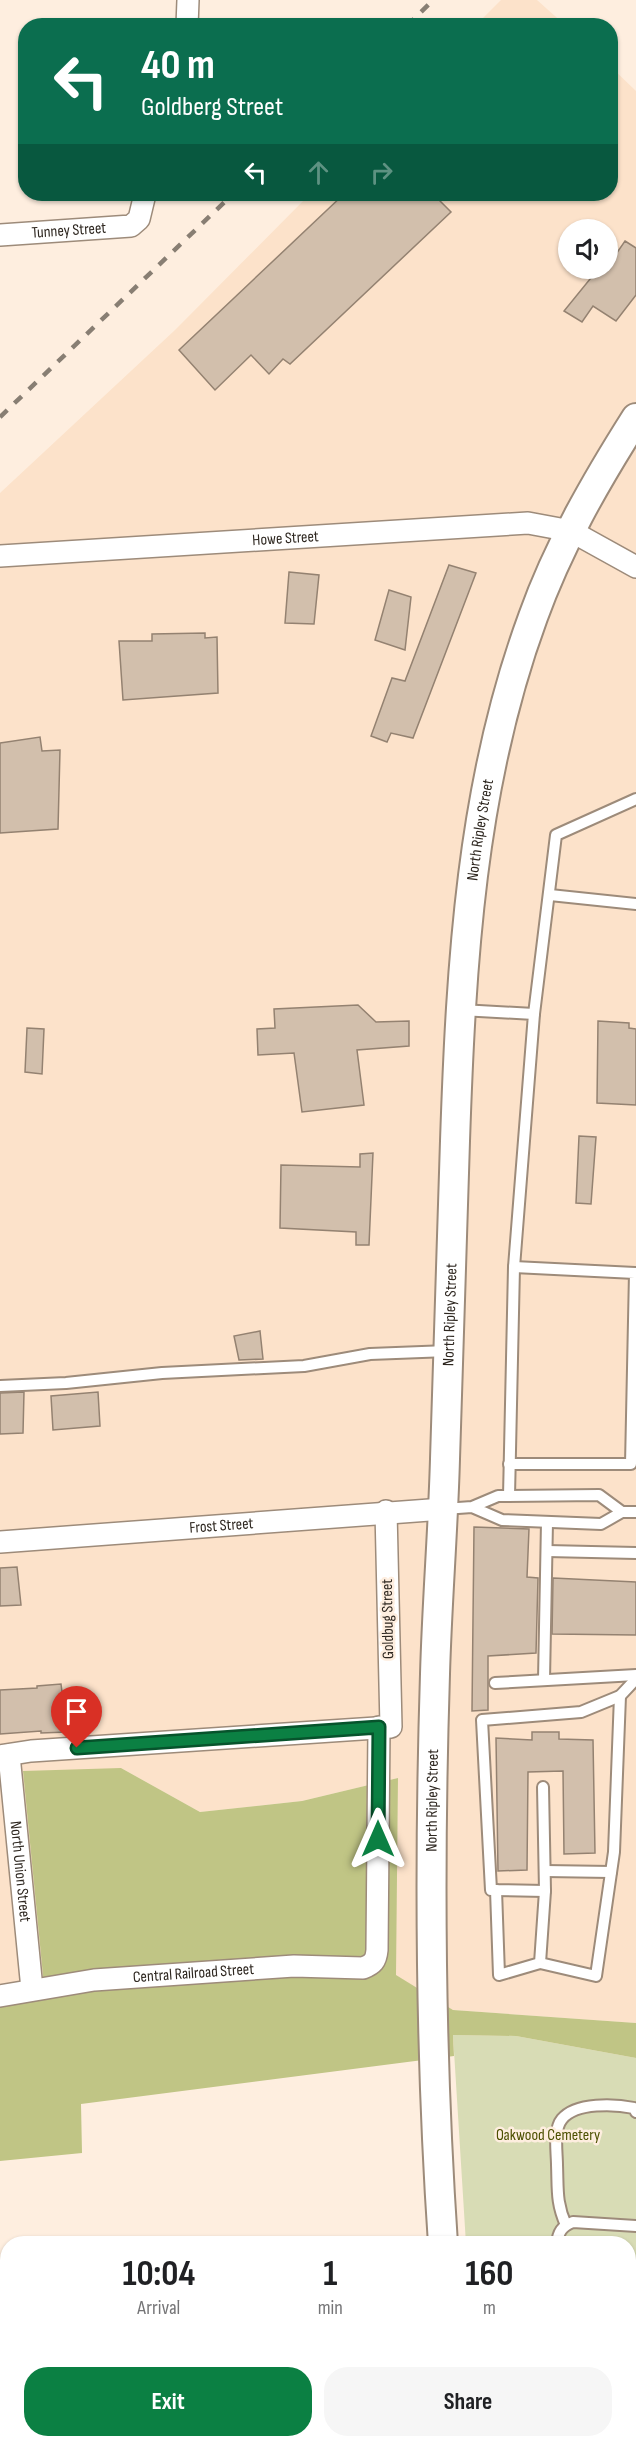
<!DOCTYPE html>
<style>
body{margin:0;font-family:"Sofia Sans Condensed",sans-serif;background:#f6f6f6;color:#202124;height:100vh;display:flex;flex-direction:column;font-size:22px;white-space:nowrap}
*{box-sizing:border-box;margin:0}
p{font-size:20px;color:#757577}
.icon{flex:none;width:33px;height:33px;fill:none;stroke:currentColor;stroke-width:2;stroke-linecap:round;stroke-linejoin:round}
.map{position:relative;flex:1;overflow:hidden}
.side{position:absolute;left:0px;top:2236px;width:636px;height:212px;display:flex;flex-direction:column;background:#fff;border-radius:24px 24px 0 0;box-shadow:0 2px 4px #0004}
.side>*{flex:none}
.top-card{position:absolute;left:18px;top:18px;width:600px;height:183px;border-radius:24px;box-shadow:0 2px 4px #0004;background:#0b6e4f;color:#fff;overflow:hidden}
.fabs{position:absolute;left:558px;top:219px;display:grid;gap:12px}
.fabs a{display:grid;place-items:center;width:60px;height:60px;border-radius:50%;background:#fff;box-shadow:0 2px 4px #0004;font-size:30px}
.pin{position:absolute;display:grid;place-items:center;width:51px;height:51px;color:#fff;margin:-62px -26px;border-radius:50% 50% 50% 0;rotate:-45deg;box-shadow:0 0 6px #0007}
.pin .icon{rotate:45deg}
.me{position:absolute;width:66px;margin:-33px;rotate:0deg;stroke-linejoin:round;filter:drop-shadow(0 0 4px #0008)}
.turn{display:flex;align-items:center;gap:21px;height:126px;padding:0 24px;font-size:27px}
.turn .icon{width:78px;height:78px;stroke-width:2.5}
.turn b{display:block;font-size:42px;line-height:51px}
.lanes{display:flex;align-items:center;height:57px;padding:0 24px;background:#0003;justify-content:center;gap:30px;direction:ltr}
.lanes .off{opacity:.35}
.eta{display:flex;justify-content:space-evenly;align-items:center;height:102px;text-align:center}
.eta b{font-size:36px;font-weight:700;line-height:42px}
.primary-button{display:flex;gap:12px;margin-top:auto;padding:12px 24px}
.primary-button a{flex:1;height:69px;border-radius:24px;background:#0b8043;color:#fff;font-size:24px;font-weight:700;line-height:69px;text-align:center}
.primary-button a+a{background:#f6f6f6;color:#202124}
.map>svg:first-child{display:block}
</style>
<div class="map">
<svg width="636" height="2447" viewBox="0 0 636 2447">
<rect width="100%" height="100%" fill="#feeedf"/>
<g fill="#fce2ca" fill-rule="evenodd">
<path d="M501,0H537L565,25H476Z"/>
<path d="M611,67L636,91V2023L453,2010L395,1975L398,1778L302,1801L200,1812L121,1768L45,1997L0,2006V493L175,330L310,194H610ZM568,230H608V268H568Z"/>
</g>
<path fill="#d8dcb5" d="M453,2035L516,2036L636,2058V2447H479V2441L628,2440V2244H466Z"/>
<path fill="#c0c585" d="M121,1768L200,1812L302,1801L398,1778L396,1975L453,2010L636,2023V2058L516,2036L453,2035L454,2056L81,2104L82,2153L0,2161V2006L45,1996L23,1771Z"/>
<g fill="#d2bfac" stroke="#948271" stroke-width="1.5">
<path d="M344,194H433L451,212L290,364L283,359L269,374L251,355L215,390L179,350Z"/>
<path d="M625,241L636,248V295L616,321L593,306L582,322L564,311L599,268H608V253L614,257Z"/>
<path d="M449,565L476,573L413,738L391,733L387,742L371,736L392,678L405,681Z"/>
<path d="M289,572L319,575L314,624L285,623Z"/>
<path d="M389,590L411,597L405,650L375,640Z"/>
<path d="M205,633V638L217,637L218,693L123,700L119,641H152V634Z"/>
<path d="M40,737L42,751L60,750L58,829L0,833V743Z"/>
<path d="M358,1005L376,1022L409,1021V1046L357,1050L364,1105L302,1112L294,1053L258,1055L257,1029L275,1028L274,1009Z"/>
<path d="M598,1021L629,1023V1028L636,1029V1105L597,1103Z"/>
<path d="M27,1028L44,1029L42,1074L25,1072Z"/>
<path d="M579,1136L596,1137L591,1204L576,1203Z"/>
<path d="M373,1153L369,1245H356V1232L280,1228L281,1165L360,1167V1154Z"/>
<path d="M260,1331L263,1359L239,1360L234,1336Z"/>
<path d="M24,1392L23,1433L0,1434V1393Z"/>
<path d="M98,1392L100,1426L53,1430L51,1396Z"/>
<path d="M474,1527L529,1529L527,1577L538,1578L536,1653L488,1656V1710L472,1711Z"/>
<path d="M17,1567L21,1605L0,1606V1568Z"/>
<path d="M553,1578L636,1582V1635L552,1634Z"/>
<path d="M61,1684L67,1732L41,1733V1731L0,1734V1690L37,1688V1686Z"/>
<path d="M532,1732H559V1739L593,1740L595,1853L564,1854L563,1771L528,1772L527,1870L498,1871L496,1738L532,1740Z"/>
</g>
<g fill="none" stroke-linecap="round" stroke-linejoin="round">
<defs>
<g id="service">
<path d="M550,895L636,904"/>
<path d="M461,1010L534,1014L514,1267L509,1496"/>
<path d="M534,1014L556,835L636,799"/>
<path d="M0,1386L66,1383L162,1373L304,1366L370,1354L448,1351"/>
<path d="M509,1464H631L635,1273L514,1267"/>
<path d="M444,1509L472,1507L498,1496L599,1495L622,1512L601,1524L502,1520L472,1507"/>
<path d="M622,1512H636"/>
<path d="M547,1551L636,1553"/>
<path d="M544,1680L547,1522"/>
<path d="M495,1683L636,1675"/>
<path d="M543,1787L545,1891L491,1890L482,1720L581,1712L620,1696L636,1679"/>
<path d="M545,1871L611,1872"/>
<path d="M496,1890L499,1975L540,1963L545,1891"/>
<path d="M540,1963L596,1976L614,1852L620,1696"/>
<path d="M566,2225C556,2203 558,2189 557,2165C557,2152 553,2130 562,2119C576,2102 615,2104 634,2108L636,2112"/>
<path d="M557,2244C558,2232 562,2226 573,2222L636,2226"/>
<path d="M576,2440V2447"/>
</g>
<g id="minor">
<path d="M187,26L188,0"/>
<path id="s1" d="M0,235L131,226L139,219L145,194"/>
<path id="s2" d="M0,556L528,523L571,531L636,567"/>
<path id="s3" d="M0,1542L443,1509"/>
<path id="s4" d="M9,1755L32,1989"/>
<path d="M0,1756L31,1751L391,1727L386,1511"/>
<path id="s5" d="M0,1996L94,1980L294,1966L363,1968C373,1964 376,1961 377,1950L379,1727"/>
<path d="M0,2291H8"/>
<path d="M47,2440L48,2447"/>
<path d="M236,2447L311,2440"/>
</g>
<g id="secondary">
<path id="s6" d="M443,2244C430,2054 429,1864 435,1674C437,1602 443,1531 445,1459C449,1353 452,1247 455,1141C461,964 471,785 533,617C558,547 596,481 636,418"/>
<path d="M457,2440V2447"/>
</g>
</defs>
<use href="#service" stroke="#9d8b7a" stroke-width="14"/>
<use href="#minor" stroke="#9d8b7a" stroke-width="24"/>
<use href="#secondary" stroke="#9d8b7a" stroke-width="32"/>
<use href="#service" stroke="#fff" stroke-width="10"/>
<use href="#minor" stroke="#fff" stroke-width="21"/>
<use href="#secondary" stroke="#fff" stroke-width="28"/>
<g stroke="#887e73" stroke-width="4.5" stroke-dasharray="10 10" stroke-linecap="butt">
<path d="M407,26L433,0"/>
<path d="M0,417L233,194"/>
</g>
</g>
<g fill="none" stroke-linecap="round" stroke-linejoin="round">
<defs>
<path id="route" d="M77,1748L379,1727L378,1839"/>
</defs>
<use href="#route" stroke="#07532c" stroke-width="15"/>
<use href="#route" stroke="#0b8043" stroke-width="10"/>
</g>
<g text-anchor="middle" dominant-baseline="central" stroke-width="5" stroke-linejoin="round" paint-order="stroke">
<g font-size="16" fill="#2e2720" stroke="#feeedf">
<text stroke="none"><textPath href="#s1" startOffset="69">Tunney Street</textPath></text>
<text stroke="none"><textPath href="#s2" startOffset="286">Howe Street</textPath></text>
<text stroke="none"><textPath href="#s6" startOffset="1416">North Ripley Street</textPath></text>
<text stroke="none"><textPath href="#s6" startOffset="930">North Ripley Street</textPath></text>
<text stroke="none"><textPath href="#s3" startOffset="222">Frost Street</textPath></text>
<text transform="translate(388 1619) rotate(-91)">Goldbug Street</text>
<text stroke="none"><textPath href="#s6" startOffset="444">North Ripley Street</textPath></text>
<text stroke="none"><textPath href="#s4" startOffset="117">North Union Street</textPath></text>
<text stroke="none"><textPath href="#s5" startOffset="195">Central Railroad Street</textPath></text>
</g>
<g font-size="16" fill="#4d5000" stroke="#feeedf">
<text x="548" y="2135">Oakwood Cemetery</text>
</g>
</g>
</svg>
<div class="fabs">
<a><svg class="icon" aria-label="sound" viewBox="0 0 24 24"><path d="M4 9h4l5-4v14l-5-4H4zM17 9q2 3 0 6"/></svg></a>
</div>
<div class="pin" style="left:77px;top:1748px;background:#d93025"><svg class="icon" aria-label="arrive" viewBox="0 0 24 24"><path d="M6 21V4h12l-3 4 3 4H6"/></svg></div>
<svg class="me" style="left:378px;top:1839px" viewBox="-20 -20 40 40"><path d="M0-17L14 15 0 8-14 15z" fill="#0b8043" stroke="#fff" stroke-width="4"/></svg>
<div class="top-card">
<div class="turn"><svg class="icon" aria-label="left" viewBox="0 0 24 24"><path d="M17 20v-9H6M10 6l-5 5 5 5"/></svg><div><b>40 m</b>Goldberg Street</div></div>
<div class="lanes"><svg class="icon" aria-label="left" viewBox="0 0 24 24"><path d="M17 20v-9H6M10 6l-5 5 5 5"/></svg><svg class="icon off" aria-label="ahead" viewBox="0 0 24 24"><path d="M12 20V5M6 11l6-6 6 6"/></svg><svg class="icon off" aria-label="right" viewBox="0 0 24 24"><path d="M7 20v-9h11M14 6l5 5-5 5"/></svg></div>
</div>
<section class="side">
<div class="eta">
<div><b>10:04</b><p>Arrival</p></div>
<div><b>1</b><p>min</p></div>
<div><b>160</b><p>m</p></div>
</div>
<div class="primary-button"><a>Exit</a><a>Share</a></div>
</section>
</div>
